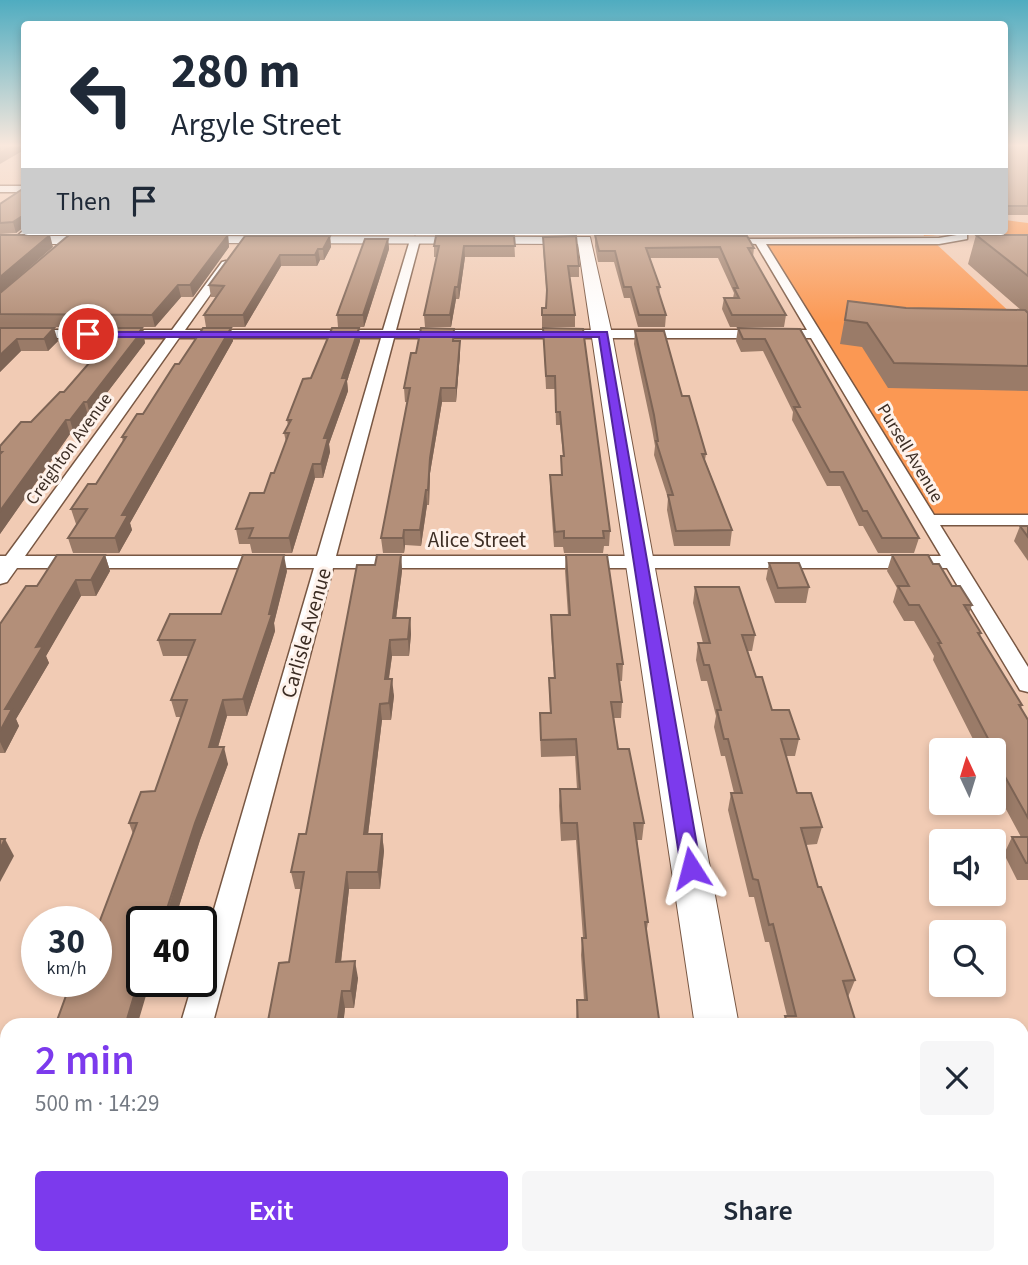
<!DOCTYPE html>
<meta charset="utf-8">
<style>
body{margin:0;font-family:"Source Sans 3",sans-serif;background:#f6f6f7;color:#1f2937;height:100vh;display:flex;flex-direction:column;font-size:26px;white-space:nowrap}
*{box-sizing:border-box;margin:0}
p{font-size:23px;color:#747a83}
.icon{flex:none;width:38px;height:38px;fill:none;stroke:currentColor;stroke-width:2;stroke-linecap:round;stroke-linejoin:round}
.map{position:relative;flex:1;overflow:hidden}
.panel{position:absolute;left:0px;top:1018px;width:1029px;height:247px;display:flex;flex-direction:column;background:#fff;border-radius:21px 21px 0 0;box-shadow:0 4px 10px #0003}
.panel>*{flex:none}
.top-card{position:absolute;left:21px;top:21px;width:987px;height:214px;border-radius:7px;box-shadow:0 4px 10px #0003;background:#fff;color:#1f2937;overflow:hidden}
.needle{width:46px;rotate:356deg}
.controls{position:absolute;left:929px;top:738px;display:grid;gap:14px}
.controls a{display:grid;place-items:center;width:77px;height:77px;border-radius:7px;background:#fff;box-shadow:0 4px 10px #0003;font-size:35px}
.speed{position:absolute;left:21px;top:906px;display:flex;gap:14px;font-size:35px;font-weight:700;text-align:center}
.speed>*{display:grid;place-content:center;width:91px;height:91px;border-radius:50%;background:#fff;box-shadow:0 4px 10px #0003;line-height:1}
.speed small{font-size:18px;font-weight:400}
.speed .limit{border:4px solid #111;border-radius:10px;background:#fff;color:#111}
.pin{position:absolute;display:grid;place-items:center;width:60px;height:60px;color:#fff;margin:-30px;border:4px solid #fff;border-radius:50%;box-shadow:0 2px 7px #0007}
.me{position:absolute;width:77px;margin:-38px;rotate:351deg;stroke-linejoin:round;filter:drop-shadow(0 0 5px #0008)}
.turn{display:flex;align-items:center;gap:24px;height:147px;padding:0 35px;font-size:32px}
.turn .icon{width:91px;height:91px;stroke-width:2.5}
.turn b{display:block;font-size:49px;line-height:60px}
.then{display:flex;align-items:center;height:66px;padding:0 35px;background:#0003;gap:14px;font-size:26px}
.round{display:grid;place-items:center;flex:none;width:74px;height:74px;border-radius:7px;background:#f6f6f7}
.summary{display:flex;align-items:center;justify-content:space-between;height:119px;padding:0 35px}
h1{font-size:42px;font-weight:600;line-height:52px;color:#7c3aed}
.button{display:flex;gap:14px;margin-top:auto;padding:14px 35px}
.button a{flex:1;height:80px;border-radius:7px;background:#7c3aed;color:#fff;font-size:28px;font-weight:600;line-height:80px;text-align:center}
.button a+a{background:#f6f6f7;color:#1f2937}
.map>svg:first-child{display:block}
</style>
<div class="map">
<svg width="1028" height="1265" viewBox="0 0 1028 1265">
<rect width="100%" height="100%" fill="#f1cbb4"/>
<g fill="#fb9853">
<path d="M1005,220L1028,223V246C1005,240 981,230 957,232C946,233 936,236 924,236L922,231H1004Z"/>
<path d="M759,241H933L1028,329V520H929Z"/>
</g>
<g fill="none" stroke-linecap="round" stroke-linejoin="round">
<defs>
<g id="street">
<rect x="0" y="186" width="24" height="6"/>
<path d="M24,230L35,231L23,242H15V238Z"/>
<path d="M210,231H220L212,242H204L203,240Z"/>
<path d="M963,234L967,235V239L939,244H766L934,515H1028V525H940L1028,667V692L1020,690L947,568H333L212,1026H180L193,982H201V954L314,568H17L7,582L0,584V556H6L166,338H0V330H172L222,262L226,261L232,264L185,330H383L410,240L415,237L420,240L396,330H807L756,244L744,243V239L939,238ZM179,338H381L317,556H25ZM394,338H811L941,556H336Z"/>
<path d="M112,1258H150L148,1265H110Z"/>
</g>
<g id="secondary">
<path d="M0,236H104L111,240L104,244H0Z"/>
<path d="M188,236L590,237L612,334L739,1026H695L578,244L183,243L181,240Z"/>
<path d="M728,1258H782L784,1265H730Z"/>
</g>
</defs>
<use href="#street" stroke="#785743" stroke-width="3"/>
<use href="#secondary" stroke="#785743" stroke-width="2"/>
<use href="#street" fill="#fff" fill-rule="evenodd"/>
<use href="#secondary" fill="#fff" fill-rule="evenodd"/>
</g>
<g fill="#9a7b68">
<rect x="1004" y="145" width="24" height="70"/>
<path d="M24,188V227L16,233L0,234V204Z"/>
<path d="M36,231H207L205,234L36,233Z"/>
<path d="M221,231H339L337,234H221Z"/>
<path d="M395,231H514V234L395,233Z"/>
<path d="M560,231H747H739V235L561,234Z"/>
<path d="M228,235L229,247L193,297H181L155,327H0V293Z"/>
<path d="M595,235L754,248L753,257L786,315L784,327H730L722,309L724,298H733L734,293L718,258H650L660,287L659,294L666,315L665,327H638L630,298H624L614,262H598L595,246Z"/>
<path d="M976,235H1028V391L888,388L862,347L840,344L848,301L906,308L1021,310L968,264Z"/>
<path d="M245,236H330L331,247L324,260H320L317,266H281L245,327H206L204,315L216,297H211L209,285Z"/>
<path d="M514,236L515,257H465L459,299H456L451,327H425L424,315L437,257H434V246Z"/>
<path d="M543,237L579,266V277H570L575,315V327H542V308H546L547,298L543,248Z"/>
<path d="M388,239L389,249L364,327H338L337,315Z"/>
<path d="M0,328L58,341L48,351H21L0,372Z"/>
<path d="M142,328L145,343L90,415H88L74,434H70L0,534V446L31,422L64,392L103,347L101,339Z"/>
<path d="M231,328L233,341L130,523L132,530L119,553H73L68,538L77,524H76L71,509L96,484L123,442L122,437L143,414L179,364Z"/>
<path d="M359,328L360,341L347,381L348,391L329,444L330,452L323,478H315L292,553H252L250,544H239L236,529L264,493L274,473L286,442L284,433L288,426L287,420L311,378Z"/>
<path d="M543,328L610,531L609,546H604L603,553H564L563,547H554L550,490V475H561V456H563L560,425H556L555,389H546Z"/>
<path d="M738,328L800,329L919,538L914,553H878L863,526H859L840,486H827L792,420L793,412L763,351L741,352L736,341Z"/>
<path d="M635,331L682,396L706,454L705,460L732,530L730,546H674L667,510L668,498L654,455L655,446L652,429L634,344Z"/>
<path d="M454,341L460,354L456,402H442L430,473L429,505H427L421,546L405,545L404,553H383L381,538L407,402H405L404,388L416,353Z"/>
<path d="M1020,526H1028V561L1014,541Z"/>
<path d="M105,555L110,571L96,596H81L64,624L46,656L49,663L16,719L19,726L5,753H0V624Z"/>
<path d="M401,555L402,571L396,618H410L411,634L409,656H392L389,679L394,696L391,720H382L368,834H382L384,851L380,889H349L341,962L358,978L354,1008H345L343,1026H267L289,962L301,889H295L291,872L306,834L375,565Z"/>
<path d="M566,555L623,664L622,681H619L622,702L621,718H614L618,749L644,823L642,840H637L648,922L646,935L660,1026H576L577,1000H584L581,955L582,938H583L576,840L561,841L559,806L560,789H577L575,756L541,757L540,730V713H550L549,678H554L551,631V615H568L565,571Z"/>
<path d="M892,555L933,564L952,586L972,605L969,613L981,633L980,636L1022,705L1021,708L1028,720V880H1017L1004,854L1012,837H1021L994,787V751H979L933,660L934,656L914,621H904L893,602L897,588L887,571Z"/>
<path d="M769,563L809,587L806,603H775L766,579Z"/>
<path d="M287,571L274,623L275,631L247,716H227L218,747L228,764L200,840L174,922H142L96,982L133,834L129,823L155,791L181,717H176L171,700L188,656H163L158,640L221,614Z"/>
<path d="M695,587L755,635L752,651H747L756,677L772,710L799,739L795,756H786L797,793L822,827L817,844L806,845L818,887L855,980L848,997L857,1026H783L785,1016H787L769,942H765L754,897H749L728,810L731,793H734L725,756H721L714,727L716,716L707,681H701L696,660L698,643H703L693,603Z"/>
<path d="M7,1080V1148H0V1097Z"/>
<path d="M606,1258H692L693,1265H606Z"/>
<path d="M839,1258H917L919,1265H840Z"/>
</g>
<g fill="#7d6455">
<path d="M14,145H24V150L0,164V153Z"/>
<path d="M21,217L24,227L16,233L13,222Z"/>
<path d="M50,235L53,247L0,293V277Z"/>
<path d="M228,235L229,247L193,297L190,285Z"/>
<path d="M330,236L331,247L324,260L323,249Z"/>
<path d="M388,239L389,249L364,327L363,315Z"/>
<path d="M464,246L465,257L459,299L458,287Z"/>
<path d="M318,249L320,260L317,266L315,255Z"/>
<path d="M280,255L281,266L245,327L243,315Z"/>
<path d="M178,285L181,297L155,327L152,315Z"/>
<path d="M455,287L456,299L451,327L450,315Z"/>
<path d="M54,328L58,341L48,351L44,339Z"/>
<path d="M142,328L145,343L90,415L87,402Z"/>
<path d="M231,328L233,341L130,523L132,530L119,553L115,538L122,515Z"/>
<path d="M359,328L360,341L347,381L348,391L329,444L330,452L323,478L321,464L324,438Z"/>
<path d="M17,339L21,351L0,372V355Z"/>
<path d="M460,341V354L456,402V388Z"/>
<path d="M441,388L442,402L430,473L429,505L428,490L430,458Z"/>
<path d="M84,402L88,415L74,434L70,420Z"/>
<path d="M66,420L70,434L0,534V511Z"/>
<path d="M313,464L315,478L292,553L289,538Z"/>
<path d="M426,490L427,505L421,546L420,530Z"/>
<path d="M404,530L405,545L404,553L403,538Z"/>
<path d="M105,555L110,571L96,596L91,580Z"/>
<path d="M284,555L287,571L274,623L275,631L247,716L243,699L269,614Z"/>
<path d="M401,555L402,571L394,635L393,618Z"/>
<path d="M76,580L81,596L46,656L49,663L16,719L19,726L5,753L0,742V731L5,709L36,647Z"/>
<path d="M410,618L411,634L409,656L408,639Z"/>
<path d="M390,640L392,656L386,696L385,679Z"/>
<path d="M392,679L394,696L391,720L389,703Z"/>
<path d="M223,700L227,716L213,764L209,747Z"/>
<path d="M380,704L382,720L366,851L364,834Z"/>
<path d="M224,747L228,764L200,840L174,922H164L195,823Z"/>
<path d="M382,834L384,851L380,889L378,872Z"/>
<path d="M5,839L14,856L0,882V849Z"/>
<path d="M347,872L349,889L339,979L336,962Z"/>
<path d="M355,961L358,978L354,1008L351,991Z"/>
<path d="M142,969V982H150L137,1026H125Z"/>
<path d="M342,991L345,1008L343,1026H337Z"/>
<path d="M46,1258H62L60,1265H44Z"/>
<path d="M306,1258H313L312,1265H306Z"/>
</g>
<g fill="#b38f79" stroke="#7d6455" stroke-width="2">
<path d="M0,145H14L0,153Z"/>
<rect x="1004" y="145" width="24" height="61"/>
<path d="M24,188V217H21L13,222L0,223V204Z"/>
<path d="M0,235H50L0,277Z"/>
<path d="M69,235H228L190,285H178L152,315L0,314V293Z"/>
<path d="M595,235L747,236L754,248H748L786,315H732L724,298H739L734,288H738L720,247L646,248L660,287H657L666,315H639L631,287H624L615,251H599Z"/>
<path d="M976,235H1028V276Z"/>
<path d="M245,236H330L323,249H318L315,255H280L243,315H204L224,286L209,285Z"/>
<path d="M436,236H514L515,246H464L458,287H455L450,315H424L439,246H434Z"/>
<path d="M576,236L579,266H568L575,315H542V308H546L547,290L543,237Z"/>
<path d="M365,239H388L363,315H337Z"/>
<path d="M848,301L906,308L1025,310L1028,313V366L894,363L867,323L845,320Z"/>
<path d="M0,328H54L44,339H17L0,355Z"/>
<path d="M110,328H142L140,331H142L87,402H84L70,420H66L0,511V454L2,452H0V446L21,422H31L60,392H64L110,339H101Z"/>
<path d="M203,328H231L122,515H128L115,538H68L87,509H71L88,484H96L126,437H122L137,414H143L175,364H179Z"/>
<path d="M332,328H359L342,378H347L324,438H328L321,464H313L289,538H249L253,528L236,529L250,493H264L271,473H274L289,433H284L291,420H287L303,379L311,378Z"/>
<path d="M421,328L454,329L453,341H460L456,388H441L430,458L428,490H426L420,530H404L403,538H381L410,388H404L411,353H416Z"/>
<path d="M543,328L583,329L610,531H603L604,538H564V531L555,532L550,475H562L561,456H564L560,412H556L555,376H546Z"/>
<path d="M738,328L800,329L919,538H882L867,511H863L843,472H830L794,407H800L765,339H743Z"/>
<path d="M635,331H664L682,396H689L706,454H702L732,530L676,531L668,495H673L656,441H658L654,415Z"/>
<path d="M1020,526H1028V537Z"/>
<path d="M57,555H105L91,580H76L59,608L36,647L43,646L5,709H12L0,731V624L26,586H37Z"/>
<path d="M243,555H284L269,614H272L243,699L223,700L209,747H224L195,823L163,921L142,922V969L125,1026H55L71,982H96V931L137,823H129L141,792L155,791L187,700H171L195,640H158L170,614H221Z"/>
<path d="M377,555H401L393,618H410L408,639L390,640L385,679H392L389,703L380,704L364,834H382L378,872H347L336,962L355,961L351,991H342L337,1026H267L279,963L289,962L304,872H291L299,834H306L357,565H375Z"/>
<path d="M566,555H607L623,664H617L622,702H611L618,749H629L644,823H634L648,922H645L660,1026H578L577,1000H587L582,938H586L577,823H562L560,789H580L576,739L541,740L540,713H551L549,678H555L551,615H570Z"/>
<path d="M892,555H928L933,564H939L952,586H960L972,605H964L981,633H978L1022,705H1019L1028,720V818L994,757V751L990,750H994L938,643H941L919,605H909L898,586H909Z"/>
<path d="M769,563H799L809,587L778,588Z"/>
<path d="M695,587H739L755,635H742L756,677H762L772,710H789L799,739H781L797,793H811L822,827L801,828L818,887H821L855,980L843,981L857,1026H788L785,1016H796L773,924L769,925L758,880L753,879L731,793H742L728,739H724L717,710H721L709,665H704L698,643H710Z"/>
<path d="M1012,837H1028V863H1026Z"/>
<path d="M0,839H5L0,849Z"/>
<path d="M7,1080V1132H0V1097Z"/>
<path d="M7,1160V1258H46L44,1265H0V1179Z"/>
<path d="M208,1258H306V1265H207Z"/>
<path d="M609,1258H692L693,1265H609Z"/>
<path d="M850,1258H917L919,1265H851Z"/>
</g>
<linearGradient id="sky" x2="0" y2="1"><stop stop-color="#4facc0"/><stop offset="0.45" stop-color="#f9e8dd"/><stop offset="1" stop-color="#f9e8dd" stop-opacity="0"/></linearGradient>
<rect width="1028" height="323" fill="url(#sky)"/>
<path fill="#7c3aed" stroke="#51269a" stroke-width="2" d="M85,332H607L701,868L698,874L691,876L684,874L681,868L599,337H88L85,336Z"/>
<g text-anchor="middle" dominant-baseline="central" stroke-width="6" stroke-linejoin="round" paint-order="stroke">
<g font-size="18" fill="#3c2d24" stroke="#fef2eb">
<text transform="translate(69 449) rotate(-54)">Creighton Avenue</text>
<text transform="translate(910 453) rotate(59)">Pursell Avenue</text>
</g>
<g font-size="21" fill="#3c2d24" stroke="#fef2eb">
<text x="477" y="540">Alice Street</text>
<text transform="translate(306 633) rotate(-74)">Carlisle Avenue</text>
</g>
</g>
</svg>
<div class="controls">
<a><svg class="needle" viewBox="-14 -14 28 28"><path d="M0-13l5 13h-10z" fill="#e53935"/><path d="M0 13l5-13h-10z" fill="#747a83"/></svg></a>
<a><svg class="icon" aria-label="sound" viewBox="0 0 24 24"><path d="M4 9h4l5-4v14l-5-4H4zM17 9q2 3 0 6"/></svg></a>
<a><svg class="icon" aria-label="search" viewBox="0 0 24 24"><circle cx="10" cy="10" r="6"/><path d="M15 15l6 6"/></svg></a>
</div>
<div class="speed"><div>30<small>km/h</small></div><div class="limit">40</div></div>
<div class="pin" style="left:88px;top:334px;background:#d93025"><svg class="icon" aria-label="arrive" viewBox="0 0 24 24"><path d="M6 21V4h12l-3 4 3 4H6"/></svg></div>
<svg class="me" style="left:691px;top:868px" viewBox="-20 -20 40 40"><path d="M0-17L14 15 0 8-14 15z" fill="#7c3aed" stroke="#fff" stroke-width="4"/></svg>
<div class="top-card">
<div class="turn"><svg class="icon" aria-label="left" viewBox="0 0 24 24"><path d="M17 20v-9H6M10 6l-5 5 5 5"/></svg><div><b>280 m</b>Argyle Street</div></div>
<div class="then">Then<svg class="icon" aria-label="arrive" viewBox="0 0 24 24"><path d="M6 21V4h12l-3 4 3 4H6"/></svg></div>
</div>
<section class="panel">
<div class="summary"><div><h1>2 min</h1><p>500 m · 14:29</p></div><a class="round"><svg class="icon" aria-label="close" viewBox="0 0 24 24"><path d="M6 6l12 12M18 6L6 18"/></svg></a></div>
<div class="button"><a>Exit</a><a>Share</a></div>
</section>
</div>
